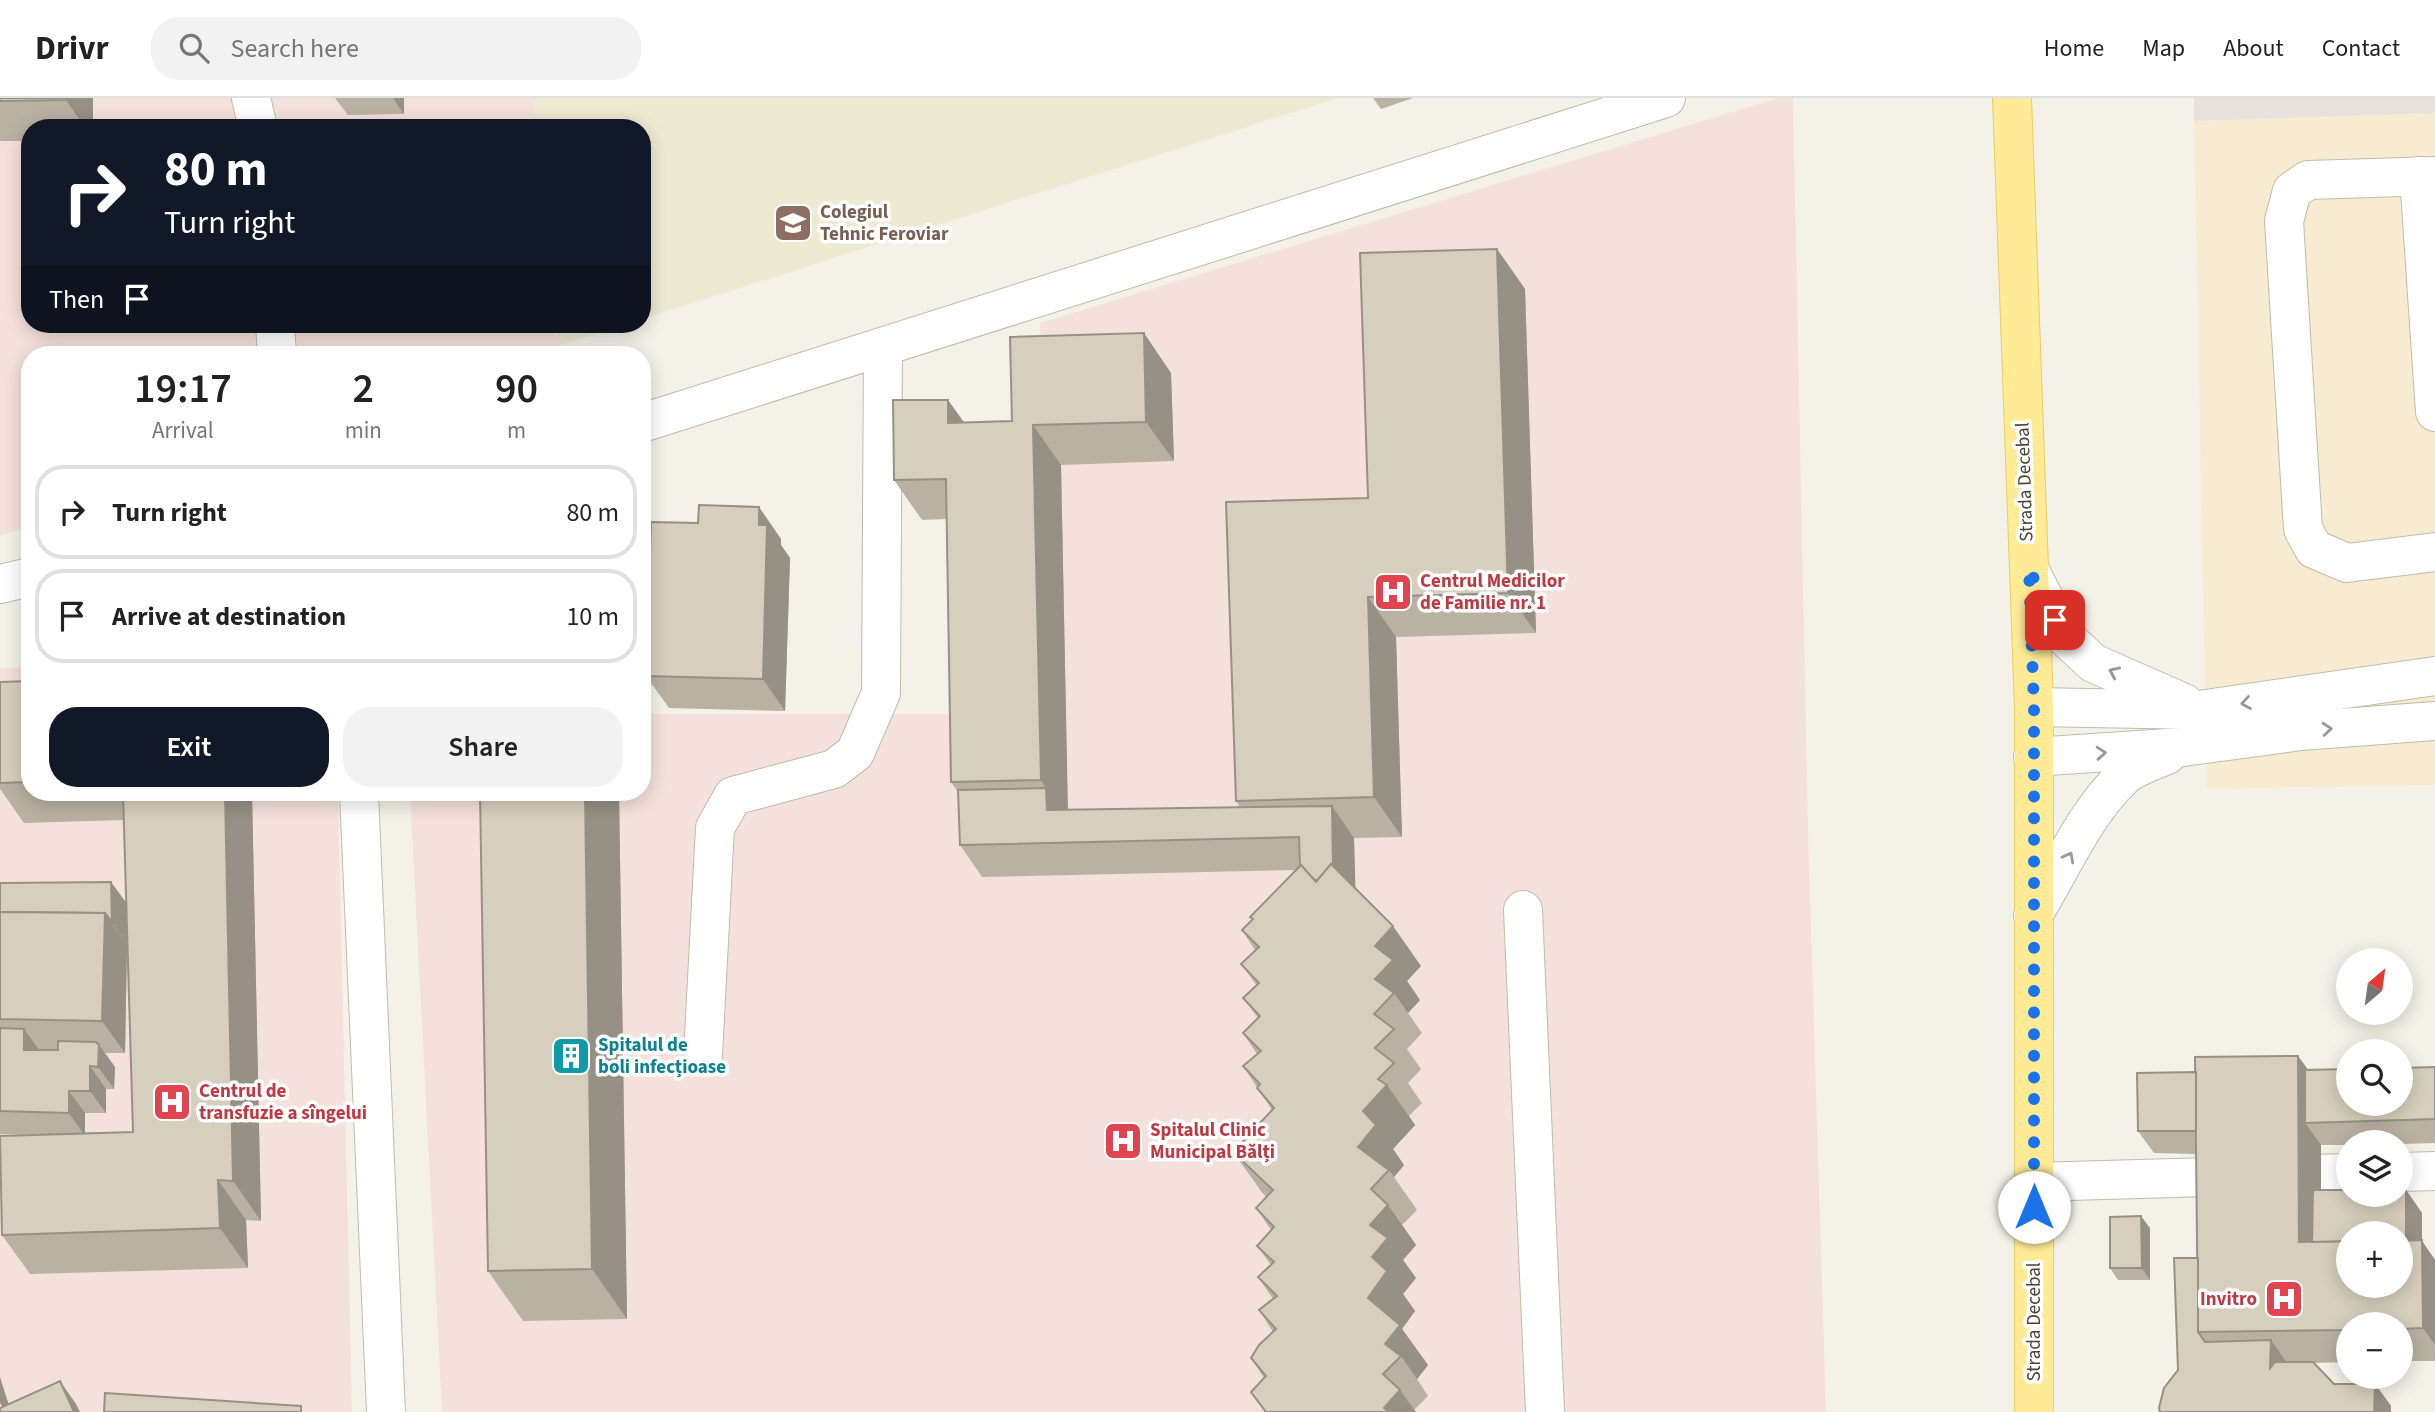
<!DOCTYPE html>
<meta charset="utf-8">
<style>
body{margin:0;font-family:"Source Sans 3",sans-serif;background:#f2f2f2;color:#222;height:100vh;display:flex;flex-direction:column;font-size:26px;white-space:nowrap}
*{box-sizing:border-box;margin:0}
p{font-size:23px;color:#767676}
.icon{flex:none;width:38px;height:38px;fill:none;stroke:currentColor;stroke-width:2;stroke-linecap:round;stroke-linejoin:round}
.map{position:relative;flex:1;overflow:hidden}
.panel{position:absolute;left:21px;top:248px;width:630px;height:455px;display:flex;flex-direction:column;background:#fff;border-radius:28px;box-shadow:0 4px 18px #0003}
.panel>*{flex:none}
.top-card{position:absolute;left:21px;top:21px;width:630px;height:214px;border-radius:28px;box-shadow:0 4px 18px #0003;background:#111827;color:#fff;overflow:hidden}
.needle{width:46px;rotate:29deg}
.tools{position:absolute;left:2336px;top:850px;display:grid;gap:14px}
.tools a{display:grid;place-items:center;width:77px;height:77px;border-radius:50%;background:#fff;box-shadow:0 4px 18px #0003;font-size:35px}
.pin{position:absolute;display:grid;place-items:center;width:60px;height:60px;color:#fff;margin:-30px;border-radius:14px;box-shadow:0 4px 10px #0006}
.me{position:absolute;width:77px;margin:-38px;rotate:0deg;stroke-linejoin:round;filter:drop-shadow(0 0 5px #0008)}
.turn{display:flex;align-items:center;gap:24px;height:147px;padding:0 28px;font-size:32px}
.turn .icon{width:91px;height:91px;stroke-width:2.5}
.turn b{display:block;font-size:49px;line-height:60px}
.then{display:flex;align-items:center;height:66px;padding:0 28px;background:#0003;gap:14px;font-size:26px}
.eta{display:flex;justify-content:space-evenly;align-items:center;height:119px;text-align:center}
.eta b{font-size:42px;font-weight:600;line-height:49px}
.action{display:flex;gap:14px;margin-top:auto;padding:14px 28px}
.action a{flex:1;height:80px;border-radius:28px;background:#111827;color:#fff;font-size:28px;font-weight:600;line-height:80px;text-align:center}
.action a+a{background:#f2f2f2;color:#222}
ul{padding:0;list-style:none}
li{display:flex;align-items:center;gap:21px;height:94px;margin:0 14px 10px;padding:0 14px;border:4px solid #e0e0e0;border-radius:28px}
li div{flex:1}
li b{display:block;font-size:26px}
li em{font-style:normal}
header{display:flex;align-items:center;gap:42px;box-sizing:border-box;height:98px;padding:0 35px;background:#fff;border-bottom:2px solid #e0e0e0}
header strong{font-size:33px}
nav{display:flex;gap:38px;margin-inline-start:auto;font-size:24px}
.search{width:490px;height:63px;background:#f2f2f2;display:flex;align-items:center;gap:18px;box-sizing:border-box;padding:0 24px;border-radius:28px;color:#767676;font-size:26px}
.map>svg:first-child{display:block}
</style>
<header>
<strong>Drivr</strong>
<div class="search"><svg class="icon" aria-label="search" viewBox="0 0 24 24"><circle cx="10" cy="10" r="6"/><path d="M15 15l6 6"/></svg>Search here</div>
<nav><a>Home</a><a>Map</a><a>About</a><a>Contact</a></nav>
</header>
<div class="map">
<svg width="2435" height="1314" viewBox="0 0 2435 1314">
<rect width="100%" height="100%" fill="#f4f2e8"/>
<path fill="#f7ebd2" d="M2435,15V687L2207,691L2194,23Z"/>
<path fill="#e7e3dc" d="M2194,0H2435V15L2194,23Z"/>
<g fill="#eee9d1">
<path d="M533,0H1338L642,221V30H536Z"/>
<path d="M555,226H628L557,248Z"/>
</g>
<g fill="#f5e1db">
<path d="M0,0H533L536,30H30V226H554L557,248L535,257H30V428L0,438Z"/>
<path d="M1778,0H1793L1808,732L1826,1314H442L410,695H642V616H984L1046,370L1040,225Z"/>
<path d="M30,554V695H338L352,1314H0V570L28,569Z"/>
</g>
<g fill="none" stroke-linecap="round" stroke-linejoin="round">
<defs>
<g id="minor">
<path d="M251,0L258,30"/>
<path d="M2419,78L2435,314"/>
<path d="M2435,78L2308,82L2292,93L2284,123L2303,431L2314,451L2347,465L2435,454"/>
<path d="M275,226L277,257"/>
<path d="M642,325L1666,0"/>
<path d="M2029,471L2063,537L2093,565L2184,605"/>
<path d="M0,486L30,479"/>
<path d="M2034,609L2199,612L2435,578"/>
<path d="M2033,659L2183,649L2301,633L2435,623"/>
<path d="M359,695L386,1314"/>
<path d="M1523,812L1545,1314"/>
<path d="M2033,817C2061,772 2084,716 2123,679C2134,669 2153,663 2167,657"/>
<path d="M703,957L715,730L733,698L834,671L855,655L881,595L883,249"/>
<path d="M2401,1074L2435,1073"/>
<path d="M2034,1084L2348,1075"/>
</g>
<path id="major" d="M2012,0L2034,609V1314"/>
</defs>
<use href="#minor" stroke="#c0bbaa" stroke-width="40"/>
<use href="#major" stroke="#e9cc62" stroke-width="40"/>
<use href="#minor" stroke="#fff" stroke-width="38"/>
<use href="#major" stroke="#ffeb96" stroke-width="38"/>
</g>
<g fill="#b9b2a3" fill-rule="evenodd">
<path d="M0,0H93V30H30V43H0Z"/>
<path d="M335,0H404V16L348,17Z"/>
<path d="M1373,0H1413L1381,11Z"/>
<path d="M1497,151L1525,191L1536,535L1396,539L1402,739L1354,740L1355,790L1421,868L1407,883L1420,902L1408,915L1422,935L1407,951L1421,971L1408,985L1422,1005L1409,1018L1415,1027L1393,1051L1404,1067L1394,1079L1417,1112L1402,1127L1416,1147L1403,1162L1416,1180L1403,1196L1415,1213L1402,1231L1428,1267L1417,1281L1428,1298L1414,1312L1416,1314H1265L1251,1294L1264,1280L1251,1260L1273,1234L1259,1212L1273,1201L1258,1179L1271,1167L1257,1148L1271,1132L1256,1110L1266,1099L1261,1093L1233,1054L1272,1012L1243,968L1257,956L1243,935L1258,920L1243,900L1257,888L1241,866L1255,852L1242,832L1252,822L1250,819L1297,772L982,779L960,747L958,694L951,684L946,421L922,422L894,382L965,325L1012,323L1171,275L1174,363L1061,367L1068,712L1240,709L1236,703L1368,400Z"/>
<path d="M781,441V447L790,460L785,613L669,610L646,578Z"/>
<path d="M30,583V695H252L261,1123L246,1122L248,1170L30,1176L2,1137L36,1037L0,1036V785L111,784L126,805L124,722L24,725L0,691V584ZM127,848L133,1034L85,1035V1015H106V991H114L115,969L105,955H125Z"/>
<path d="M480,695H619L627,1221L523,1223L488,1173Z"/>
<path d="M2298,958L2308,972L2435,969V1045L2401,1046L2348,1045V1047H2321V1092H2406L2422,1115V1143L2435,1162V1263H2401V1227H2348V1264L2313,1265L2334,1286H2375L2391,1308V1314H2160L2178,1272L2198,1160L2197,1056L2154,1055L2138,1033Z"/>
<path d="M2150,1130V1182H2118L2110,1170Z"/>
</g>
<g fill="#969184">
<path d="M66,0H93V30H85L66,2Z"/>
<path d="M393,0H404V16Z"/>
<path d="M1497,151L1525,191L1536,535L1508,495Z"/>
<path d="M1144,235L1171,275L1174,363L1146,324Z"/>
<path d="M948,302L976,341L948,325Z"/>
<path d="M1033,327L1061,367L1068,722L1047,712L1046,690L1041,682Z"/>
<path d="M759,409L781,441V447L790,460L785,613L763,581Z"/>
<path d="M1368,499L1396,539L1402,739L1374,699Z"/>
<path d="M225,695H252L261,1123L233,1083Z"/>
<path d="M585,695H619L627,1221L592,1171Z"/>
<path d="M1332,708L1354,740L1356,810L1330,782Z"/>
<path d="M111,784L127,806V847L112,824Z"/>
<path d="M105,815L127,847L125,955L102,923Z"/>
<path d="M1393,828L1421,868L1407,883L1420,902L1408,915L1394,895L1375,881V848Z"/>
<path d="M24,931L40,953L24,952Z"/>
<path d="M99,947L115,969L114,991L98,969Z"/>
<path d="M2298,958L2321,990L2305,1025L2321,1047V1153L2299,1144Z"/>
<path d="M90,968L106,991V1015L90,993Z"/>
<path d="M1387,987L1415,1027L1393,1051L1404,1067L1394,1079L1389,1072L1358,1049L1363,1013Z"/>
<path d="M69,993L85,1015V1038L69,1015Z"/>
<path d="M218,1082L246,1122L248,1170L220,1130Z"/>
<path d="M2406,1092L2422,1115V1143L2435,1162V1247L2423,1230L2406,1152Z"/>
<path d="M1388,1107L1416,1147L1403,1162L1416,1180L1403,1196L1415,1213L1402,1231L1428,1267L1417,1281L1401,1258L1385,1246L1368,1200L1372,1159L1370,1127Z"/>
<path d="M2141,1118L2150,1130V1182L2142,1170Z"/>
<path d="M2271,1242L2287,1265L2270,1270Z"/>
<path d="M0,1279L11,1314H6L0,1305Z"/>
<path d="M60,1283L76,1306L80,1314H74Z"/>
<path d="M2375,1286L2391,1308V1314H2374Z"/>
<path d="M1400,1292L1416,1314H1387L1384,1310Z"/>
</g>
<g fill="#d7cfbd" stroke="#969184" stroke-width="2">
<path d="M0,0H66V2L0,3Z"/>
<path d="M1497,151L1508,495L1368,499L1374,699L1236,703L1226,404L1368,400L1360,155Z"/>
<path d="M1144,235L1146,324L1033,327L1041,682L951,684L946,381L894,382L893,302H948V325L1012,323L1010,239Z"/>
<path d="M699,407L759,409V427H767L763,581L646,578L651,424L698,425Z"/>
<path d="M30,583V684L0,685V584Z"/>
<path d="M1046,690L1047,712L1332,708L1333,768L1331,766L1318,782H1314L1301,767L1300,768L1299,739L960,747L958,692Z"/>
<path d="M123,695H225L233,1083L218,1082L220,1130L2,1137L0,1038L133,1034Z"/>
<path d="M480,695H585L592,1171L488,1173Z"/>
<path d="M1331,766L1393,828L1375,848L1393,862L1375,881L1394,895L1374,916L1394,931L1375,950L1394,965L1378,981L1387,987L1363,1013L1376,1027L1358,1049L1389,1072L1371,1091L1388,1107L1370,1127L1388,1140L1372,1159L1387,1173L1368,1200L1400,1227L1385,1246L1401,1258L1383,1276L1400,1292L1384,1310L1389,1314H1266L1251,1294L1266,1278L1251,1260L1259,1247L1276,1231L1259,1212L1277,1198L1258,1179L1274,1164L1257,1148L1274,1129L1256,1110L1273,1092L1233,1054L1274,1010L1257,990L1260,986L1243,968L1261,953L1243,935L1260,918L1243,900L1259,885L1241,866L1259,849L1242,832L1253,821L1250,819L1301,767L1316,784Z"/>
<path d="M111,784L112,824L105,815L0,814V785Z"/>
<path d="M0,814L105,815L102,923L0,921Z"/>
<path d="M0,930L24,931V952H58V943L96,944L99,947L98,969L90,968V993H69V1015L0,1013Z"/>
<path d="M2298,958L2299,1144L2348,1143V1188H2401V1143L2422,1142L2423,1230L2401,1231V1227H2348V1232L2198,1234L2195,959Z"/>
<path d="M2435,969V1021L2305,1025V972L2348,971V1006H2401V970Z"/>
<path d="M2196,974V1033H2138L2137,975Z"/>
<path d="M2313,1092H2348V1097H2401V1092H2406V1143H2401V1136H2348V1143L2312,1144Z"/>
<path d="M2141,1118L2142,1170H2110V1119Z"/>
<path d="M2174,1160H2198V1234L2205,1244L2271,1242L2270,1270L2275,1264H2313L2334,1286H2375L2374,1314H2160L2159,1310L2164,1290L2178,1272Z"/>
<path d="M60,1283L74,1314H0V1310Z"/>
<path d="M105,1295L301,1308V1314H104Z"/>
</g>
<defs><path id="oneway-chevron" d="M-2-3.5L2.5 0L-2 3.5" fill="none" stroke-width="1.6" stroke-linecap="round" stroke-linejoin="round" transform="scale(1.75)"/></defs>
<g stroke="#9a9890">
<use href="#oneway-chevron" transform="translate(2114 574) rotate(-156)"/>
<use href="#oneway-chevron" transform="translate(2246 605) rotate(171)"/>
<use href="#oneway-chevron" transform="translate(2327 631) rotate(-5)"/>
<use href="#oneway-chevron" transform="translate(2101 655) rotate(-4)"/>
<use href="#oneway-chevron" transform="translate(2069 759) rotate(-62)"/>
</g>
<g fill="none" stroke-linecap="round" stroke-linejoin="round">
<path stroke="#1a73e8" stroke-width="12" stroke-dasharray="0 21.6" d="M2034,1109V609L2029,471L2055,522"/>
</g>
<defs>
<symbol id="university-square" viewBox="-11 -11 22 22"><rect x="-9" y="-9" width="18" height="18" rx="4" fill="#8d6e63" stroke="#fff"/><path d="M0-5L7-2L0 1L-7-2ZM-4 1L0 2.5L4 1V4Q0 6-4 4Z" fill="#fff"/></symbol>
<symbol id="hospital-square" viewBox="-11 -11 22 22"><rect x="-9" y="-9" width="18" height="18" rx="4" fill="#e0444e" stroke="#fff"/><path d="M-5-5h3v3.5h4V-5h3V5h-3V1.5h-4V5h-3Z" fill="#fff"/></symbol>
<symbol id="building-square" viewBox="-11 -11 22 22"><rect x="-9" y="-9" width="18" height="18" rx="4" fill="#0f9aa8" stroke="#fff"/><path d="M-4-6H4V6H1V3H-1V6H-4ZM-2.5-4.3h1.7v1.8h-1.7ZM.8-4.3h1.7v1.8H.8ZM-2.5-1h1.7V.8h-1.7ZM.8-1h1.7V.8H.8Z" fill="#fff"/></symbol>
</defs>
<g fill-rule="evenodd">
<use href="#university-square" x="771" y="103" width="44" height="44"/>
<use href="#hospital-square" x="1371" y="472" width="44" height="44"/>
<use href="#building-square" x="549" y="936" width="44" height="44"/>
<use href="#hospital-square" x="150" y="982" width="44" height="44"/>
<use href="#hospital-square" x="1101" y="1021" width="44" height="44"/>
<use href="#hospital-square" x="2262" y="1179" width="44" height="44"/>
</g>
<g text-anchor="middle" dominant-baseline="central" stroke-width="7" stroke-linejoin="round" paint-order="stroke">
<g font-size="19" font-weight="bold" fill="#785e54" stroke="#fff" text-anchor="start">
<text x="820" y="114">Colegiul<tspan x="820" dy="22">Tehnic Feroviar</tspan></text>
</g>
<g font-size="19" fill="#484336" stroke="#fff">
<text transform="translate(2025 384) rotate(-92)">Strada Decebal</text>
<text transform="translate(2034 1224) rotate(-90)">Strada Decebal</text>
</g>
<g font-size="19" font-weight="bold" fill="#be3a42" stroke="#fff" text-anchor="start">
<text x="1420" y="483">Centrul Medicilor<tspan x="1420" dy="22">de Familie nr. 1</tspan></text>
<text x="199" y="993">Centrul de<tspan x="199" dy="22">transfuzie a sîngelui</tspan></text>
<text x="1150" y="1032">Spitalul Clinic<tspan x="1150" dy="22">Municipal Bălți</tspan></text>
<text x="2257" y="1201" text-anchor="end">Invitro</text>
</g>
<g font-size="19" font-weight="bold" fill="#0d838f" stroke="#fff" text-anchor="start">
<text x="598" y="947">Spitalul de<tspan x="598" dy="22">boli infecțioase</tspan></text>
</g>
</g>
</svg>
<div class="tools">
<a><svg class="needle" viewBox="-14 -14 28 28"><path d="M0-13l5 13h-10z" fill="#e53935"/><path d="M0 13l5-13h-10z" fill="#767676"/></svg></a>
<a><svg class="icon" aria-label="search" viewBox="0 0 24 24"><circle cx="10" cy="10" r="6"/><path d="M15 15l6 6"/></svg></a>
<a><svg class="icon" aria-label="layers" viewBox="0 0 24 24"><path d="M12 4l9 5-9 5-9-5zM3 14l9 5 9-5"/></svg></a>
<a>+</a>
<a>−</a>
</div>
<div class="pin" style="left:2055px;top:522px;background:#d93025"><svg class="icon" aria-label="arrive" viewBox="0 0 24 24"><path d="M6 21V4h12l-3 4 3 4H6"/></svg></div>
<svg class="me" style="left:2034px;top:1109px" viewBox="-20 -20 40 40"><circle r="19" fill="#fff"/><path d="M0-13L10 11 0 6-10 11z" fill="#1a73e8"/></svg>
<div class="top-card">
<div class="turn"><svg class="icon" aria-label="right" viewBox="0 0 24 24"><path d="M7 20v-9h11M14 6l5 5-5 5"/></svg><div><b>80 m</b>Turn right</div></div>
<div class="then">Then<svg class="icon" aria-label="arrive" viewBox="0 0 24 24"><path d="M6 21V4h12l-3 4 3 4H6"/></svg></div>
</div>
<section class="panel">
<div class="eta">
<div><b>19:17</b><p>Arrival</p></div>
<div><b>2</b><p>min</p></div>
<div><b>90</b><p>m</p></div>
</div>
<ul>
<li><svg class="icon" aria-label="right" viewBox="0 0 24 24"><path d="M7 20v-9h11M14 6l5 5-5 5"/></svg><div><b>Turn right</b></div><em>80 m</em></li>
<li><svg class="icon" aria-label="arrive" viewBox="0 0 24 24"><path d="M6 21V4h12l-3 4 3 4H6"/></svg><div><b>Arrive at destination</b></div><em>10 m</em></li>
</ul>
<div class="action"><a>Exit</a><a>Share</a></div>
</section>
</div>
